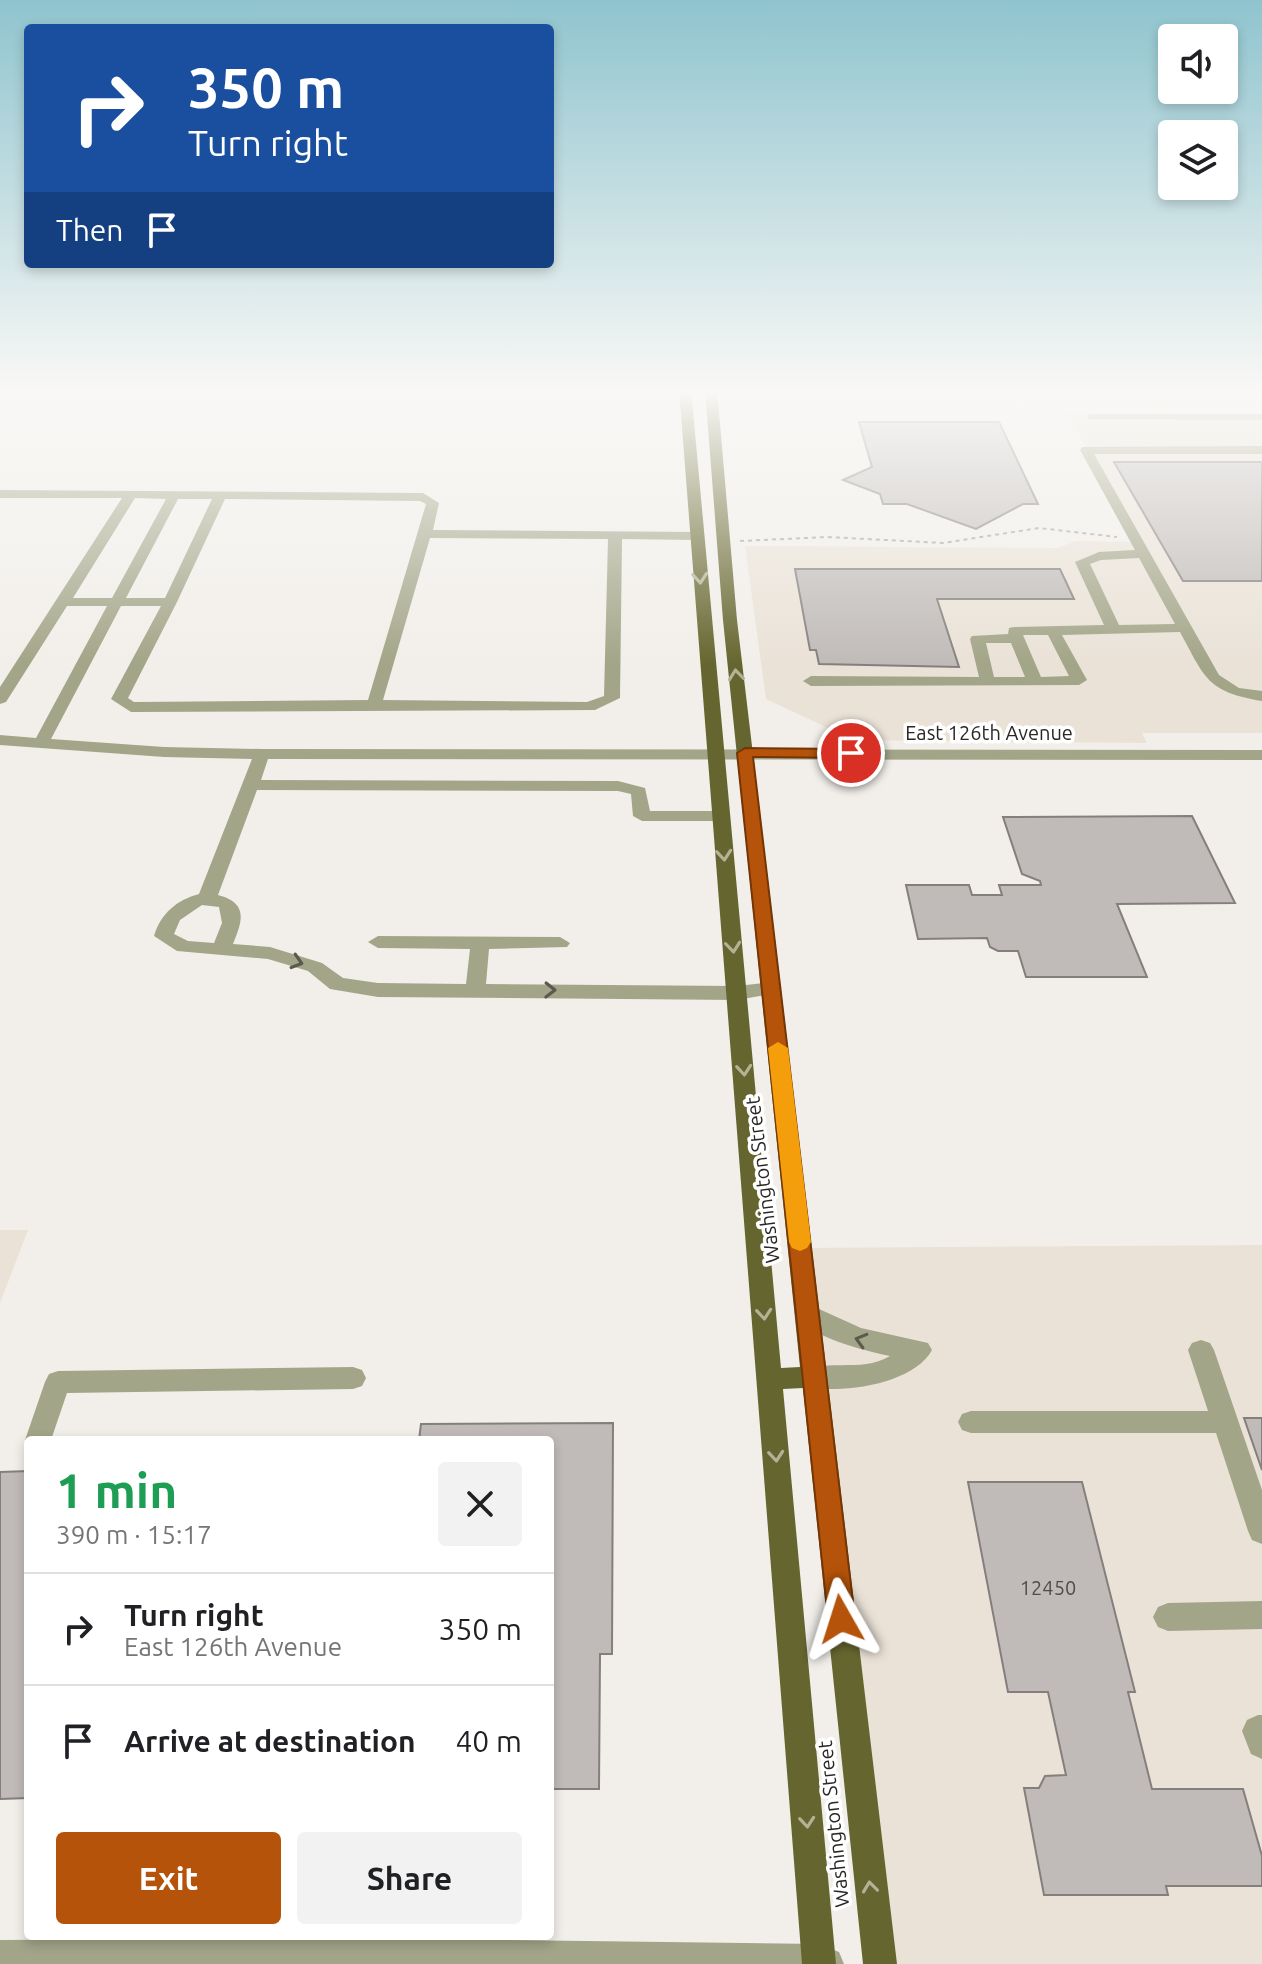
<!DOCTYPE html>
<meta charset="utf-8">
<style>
body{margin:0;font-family:Ubuntu,sans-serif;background:#f2f2f2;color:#202124;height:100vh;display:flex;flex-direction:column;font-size:30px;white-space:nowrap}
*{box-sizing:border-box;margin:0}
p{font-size:26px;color:#757577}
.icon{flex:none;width:44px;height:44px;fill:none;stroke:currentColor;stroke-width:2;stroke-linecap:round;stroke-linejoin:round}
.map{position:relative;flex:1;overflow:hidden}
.side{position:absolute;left:24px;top:1436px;width:530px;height:504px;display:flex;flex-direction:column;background:#fff;border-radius:8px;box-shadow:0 4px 12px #0003}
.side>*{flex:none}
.top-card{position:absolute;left:24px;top:24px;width:530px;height:244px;border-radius:8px;box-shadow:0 4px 12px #0003;background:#1a4fa0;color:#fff;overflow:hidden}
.fabs{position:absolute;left:1158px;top:24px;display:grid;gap:16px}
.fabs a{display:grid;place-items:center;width:80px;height:80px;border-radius:8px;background:#fff;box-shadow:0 4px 12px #0003;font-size:40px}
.pin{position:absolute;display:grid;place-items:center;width:68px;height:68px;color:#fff;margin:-34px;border:4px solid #fff;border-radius:50%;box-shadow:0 2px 8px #0007}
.me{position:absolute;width:88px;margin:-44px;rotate:354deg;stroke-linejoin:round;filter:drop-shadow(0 0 6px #0008)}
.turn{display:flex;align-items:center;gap:28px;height:168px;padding:0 32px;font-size:36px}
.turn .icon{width:104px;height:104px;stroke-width:2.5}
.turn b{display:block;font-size:56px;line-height:68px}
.then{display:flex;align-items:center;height:76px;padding:0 32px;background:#0003;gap:16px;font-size:30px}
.round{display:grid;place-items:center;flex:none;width:84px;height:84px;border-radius:8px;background:#f2f2f2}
.summary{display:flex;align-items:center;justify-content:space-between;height:136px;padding:0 32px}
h1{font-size:48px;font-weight:600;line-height:60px;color:#1e9e55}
.button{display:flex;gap:16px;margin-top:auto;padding:16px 32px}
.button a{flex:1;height:92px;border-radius:8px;background:#b45309;color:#fff;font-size:32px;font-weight:600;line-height:92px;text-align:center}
.button a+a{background:#f2f2f2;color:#202124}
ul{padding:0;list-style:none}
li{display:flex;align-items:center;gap:24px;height:112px;padding:0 32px;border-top:2px solid #e0e0e0}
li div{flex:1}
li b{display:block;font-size:30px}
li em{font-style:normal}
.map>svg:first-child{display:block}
</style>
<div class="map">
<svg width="1262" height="1964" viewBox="0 0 1262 1964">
<rect width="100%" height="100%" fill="#f2efea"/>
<g fill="#eae2d7">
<path d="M1067,413L1262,414V733H1142L1147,743L833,740L830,729L766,699L745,546L1058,548L1076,541L1141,542Z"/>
<path d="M0,1230H28L0,1303Z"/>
<path d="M1262,1245V1964H879L800,1248Z"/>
</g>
<g fill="#c0bbb9" stroke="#847f7d" stroke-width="2">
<path d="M859,422H999L1038,504H1023L976,529L907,504H883L880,494L843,480L872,467Z"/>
<path d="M1114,462H1262V581H1183Z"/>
<path d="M795,569H1060L1074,599H937L959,667L819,664L816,650H810Z"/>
<path d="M1192,816L1235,903L1117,904L1147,977H1026L1018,951H998L990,947L987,938L918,939L906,885H969L972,895H1002L999,885H1041L1040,881L1022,874L1003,817Z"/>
<path d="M1244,1418H1262V1470Z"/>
<path d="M613,1423L612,1654H600L599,1789H550V1440H419L421,1424Z"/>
<path d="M28,1471V1798L0,1799V1472Z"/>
<path d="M968,1482H1082L1135,1692H1128L1152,1789H1243L1262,1856V1886H1166L1168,1895H1044L1024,1788H1039L1045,1776L1066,1775L1048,1692H1008Z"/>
</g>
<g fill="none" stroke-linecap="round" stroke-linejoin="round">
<g stroke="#a7a5a1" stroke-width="2" stroke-dasharray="4 4" stroke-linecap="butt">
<path d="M187,389L670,395"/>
<path d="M0,390L131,392L183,389"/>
<path d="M729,396L760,392L1246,393"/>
<path d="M740,541L828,537L943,543L1039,528L1117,537"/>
</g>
<g fill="#a3a588" fill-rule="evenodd">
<path d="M1254,389H1262V394Z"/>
<path d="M1092,414H1262V420L1088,419V415Z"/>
<path d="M1262,446V454H1094L1219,675L1239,688L1262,691V701C1207,692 1205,678 1180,632L1062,635L1087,680L1079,685L811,686L803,681L811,676L979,677L970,639L972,636L1008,634L1009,628L1014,627L1104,625L1075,562L1099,552L1135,550L1080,450L1082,447ZM1139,558L1175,624L1119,625L1090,564L1101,560ZM1023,635H1048L1069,676L1041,677ZM986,643H1011L1025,677H994Z"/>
<path d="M0,490L423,493L439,503L433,530L697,532L704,536L697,540L622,539L620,698L595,710L131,712L111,699L161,606H121L51,739L164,747L262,749L1262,750V760L268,759L261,780L618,781L645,788L650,811H721L730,816L721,821H642L633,816L631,794L618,791L257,790L218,895C248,903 243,920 233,944L270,947L322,963L343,978L378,983L466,984L470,949L378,948L368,942L378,936L560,937L570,943L567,947L489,949L486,984L737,986L772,982L782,988L772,994L737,1000L378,997L330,989L308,971L268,959L177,951L154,936C161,913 177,900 199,894L252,759L164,757L0,745V735L36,738L107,606H67L6,702L0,704V687L122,498H0ZM135,498L166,499L112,598H73ZM178,499H212L165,598H126ZM225,499L420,501L426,504L368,700L134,702L128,698L177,602ZM430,538L608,539L604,696L587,702L383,700ZM202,905L219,907L222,923L214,943L188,941L174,934L180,920Z"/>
<path d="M808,1304L861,1328L928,1343L932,1350C914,1384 838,1396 805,1385L801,1377L805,1369C833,1360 863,1372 890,1356C866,1351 807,1337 796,1314L799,1307Z"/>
<path d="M1201,1340L1210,1343L1214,1350L1262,1490V1544L1252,1540L1248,1531L1216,1433H971L962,1430L958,1422L962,1414L971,1411H1208L1188,1350L1192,1343Z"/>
<path d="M353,1367L362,1370L366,1378L362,1386L353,1389L67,1393L51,1440H28V1447L25,1440L45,1382L49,1374L58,1371Z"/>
<path d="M1262,1601V1629L1168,1631L1158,1627L1153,1617L1158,1607L1168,1603Z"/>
<path d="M1258,1715H1262V1759L1251,1754L1242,1731L1247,1720Z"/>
<path d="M345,1938L819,1944L839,1952L844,1964H0V1940Z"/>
</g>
<path fill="#65662f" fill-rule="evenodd" d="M679,389H691L781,1368L800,1367L723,620L705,389H717L737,620L897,1964H863L803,1388L783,1389L836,1964H802Z"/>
</g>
<defs><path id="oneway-chevron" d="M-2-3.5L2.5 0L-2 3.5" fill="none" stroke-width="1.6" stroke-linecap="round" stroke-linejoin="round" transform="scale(2)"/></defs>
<g stroke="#b2b297">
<use href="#oneway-chevron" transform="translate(700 578) rotate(85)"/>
<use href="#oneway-chevron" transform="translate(736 675) rotate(-96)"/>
<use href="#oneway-chevron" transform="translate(724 855) rotate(85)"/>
<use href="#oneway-chevron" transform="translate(733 947) rotate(84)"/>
<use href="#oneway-chevron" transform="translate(744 1070) rotate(85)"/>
<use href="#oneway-chevron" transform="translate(764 1314) rotate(85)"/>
<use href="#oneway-chevron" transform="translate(776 1456) rotate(85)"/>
<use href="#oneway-chevron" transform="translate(807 1822) rotate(85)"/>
<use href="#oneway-chevron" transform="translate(870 1887) rotate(-97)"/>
</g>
<g stroke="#5a5a4d">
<use href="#oneway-chevron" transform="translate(297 962) rotate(17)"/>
<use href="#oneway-chevron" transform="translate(550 990) rotate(1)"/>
<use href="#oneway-chevron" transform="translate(861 1340) rotate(-164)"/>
</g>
<linearGradient id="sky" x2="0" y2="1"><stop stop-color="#8fc4ce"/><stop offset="0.59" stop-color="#f9f8f6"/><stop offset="1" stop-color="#f9f8f6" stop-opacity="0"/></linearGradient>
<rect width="1262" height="664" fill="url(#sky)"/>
<path fill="#b45309" stroke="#753606" stroke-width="2" d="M745,748L851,749L858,753L851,758L753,757L855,1619L851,1628L841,1632L832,1628L828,1619L737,753Z"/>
<path fill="#f59e0b" d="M778,1042L788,1048L811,1242L807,1248L800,1251L792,1248L789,1242L768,1048Z"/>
<g text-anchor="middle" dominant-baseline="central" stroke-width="7" stroke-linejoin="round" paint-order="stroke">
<g font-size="20" fill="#292826" stroke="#fff">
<text x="989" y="732">East 126th Avenue</text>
<text transform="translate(762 1180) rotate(-97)">Washington Street</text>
<text transform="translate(833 1824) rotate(-96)">Washington Street</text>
</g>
<g font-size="20" fill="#4f4d4b">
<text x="1048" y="1587">12450</text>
</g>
</g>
</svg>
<div class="fabs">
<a><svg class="icon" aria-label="sound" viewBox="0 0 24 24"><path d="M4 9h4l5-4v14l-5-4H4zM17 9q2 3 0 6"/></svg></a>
<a><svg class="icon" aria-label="layers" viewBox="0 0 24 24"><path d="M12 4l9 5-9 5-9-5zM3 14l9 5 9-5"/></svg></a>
</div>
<div class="pin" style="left:851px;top:753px;background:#d93025"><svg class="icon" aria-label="arrive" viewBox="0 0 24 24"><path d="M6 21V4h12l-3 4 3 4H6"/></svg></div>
<svg class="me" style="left:841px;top:1619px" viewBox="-20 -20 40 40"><path d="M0-17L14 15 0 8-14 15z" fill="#b45309" stroke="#fff" stroke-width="4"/></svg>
<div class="top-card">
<div class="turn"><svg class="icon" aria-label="right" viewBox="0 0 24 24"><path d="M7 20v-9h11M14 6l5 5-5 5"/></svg><div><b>350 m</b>Turn right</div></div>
<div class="then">Then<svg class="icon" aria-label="arrive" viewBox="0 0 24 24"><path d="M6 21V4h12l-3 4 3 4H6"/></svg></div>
</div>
<section class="side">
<div class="summary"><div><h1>1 min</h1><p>390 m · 15:17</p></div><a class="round"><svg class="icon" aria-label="close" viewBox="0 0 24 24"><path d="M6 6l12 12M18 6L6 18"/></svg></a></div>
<ul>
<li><svg class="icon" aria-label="right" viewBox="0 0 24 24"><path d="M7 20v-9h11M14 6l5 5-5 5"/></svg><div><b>Turn right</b><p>East 126th Avenue</p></div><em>350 m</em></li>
<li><svg class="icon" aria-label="arrive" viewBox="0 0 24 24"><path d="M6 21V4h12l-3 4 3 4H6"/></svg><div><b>Arrive at destination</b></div><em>40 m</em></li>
</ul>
<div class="button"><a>Exit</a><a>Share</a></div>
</section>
</div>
